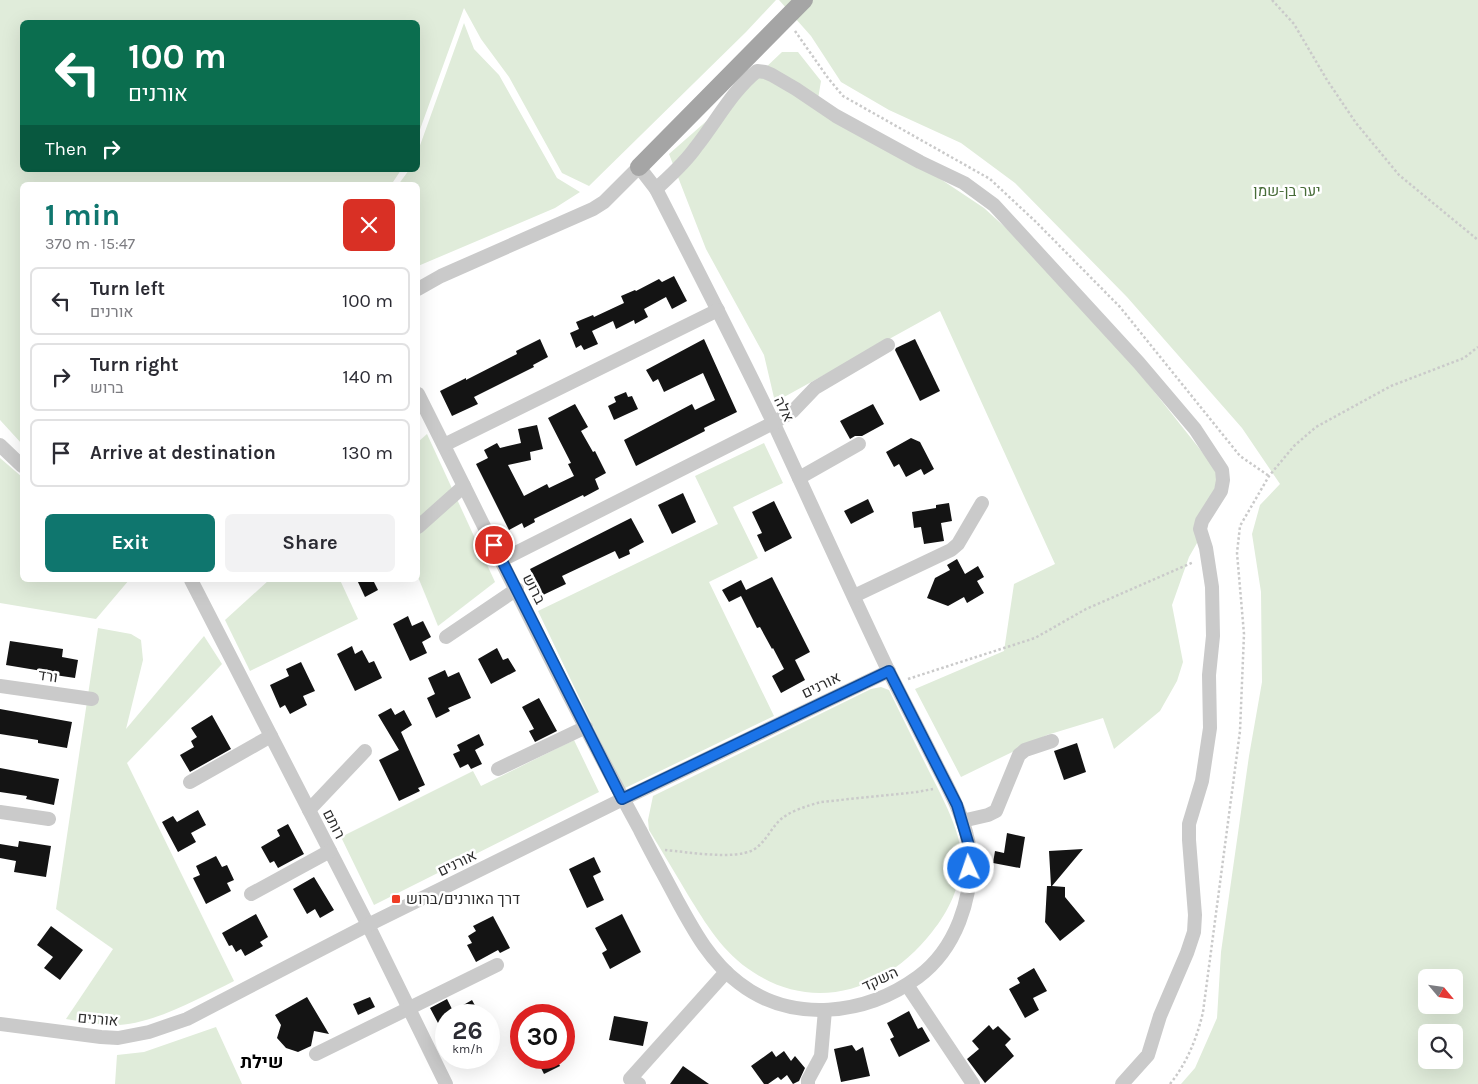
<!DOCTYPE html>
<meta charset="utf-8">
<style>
body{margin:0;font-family:Karla,Heebo,sans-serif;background:#f2f2f3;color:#2b2b33;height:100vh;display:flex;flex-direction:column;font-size:19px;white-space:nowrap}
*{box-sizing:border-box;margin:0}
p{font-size:16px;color:#7c7c81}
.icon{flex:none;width:28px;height:28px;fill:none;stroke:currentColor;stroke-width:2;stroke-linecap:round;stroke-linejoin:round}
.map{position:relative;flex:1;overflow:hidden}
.drawer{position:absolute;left:20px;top:182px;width:400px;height:400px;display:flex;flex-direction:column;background:#fff;border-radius:8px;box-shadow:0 5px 20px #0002}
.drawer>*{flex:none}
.hud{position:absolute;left:20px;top:20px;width:400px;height:152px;border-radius:8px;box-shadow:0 5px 20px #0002;background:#0b6e4f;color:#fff;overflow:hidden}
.needle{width:32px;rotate:119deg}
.buttons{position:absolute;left:1418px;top:969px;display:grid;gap:10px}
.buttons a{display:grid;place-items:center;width:45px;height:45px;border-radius:8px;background:#fff;box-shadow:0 5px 20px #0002;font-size:25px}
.speed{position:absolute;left:435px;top:1004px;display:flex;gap:10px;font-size:25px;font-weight:700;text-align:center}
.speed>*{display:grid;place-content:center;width:65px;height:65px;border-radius:50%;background:#fff;box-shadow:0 5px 20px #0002;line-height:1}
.speed small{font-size:12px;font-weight:400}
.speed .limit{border:8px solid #d22;background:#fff;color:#111}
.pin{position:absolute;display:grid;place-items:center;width:42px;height:42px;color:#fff;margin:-21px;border:2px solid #fff;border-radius:50%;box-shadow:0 1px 5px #0007}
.me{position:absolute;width:55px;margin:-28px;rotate:357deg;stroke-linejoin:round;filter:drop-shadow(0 0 4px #0008)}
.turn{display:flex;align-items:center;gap:18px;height:105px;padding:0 25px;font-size:22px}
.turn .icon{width:65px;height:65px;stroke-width:2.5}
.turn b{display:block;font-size:35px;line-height:42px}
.then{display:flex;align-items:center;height:48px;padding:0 25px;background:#0003;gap:10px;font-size:19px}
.round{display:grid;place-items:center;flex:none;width:52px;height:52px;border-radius:8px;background:#f2f2f3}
.overview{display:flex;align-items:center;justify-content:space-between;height:85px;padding:0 25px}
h1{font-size:30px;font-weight:700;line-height:38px;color:#0f766e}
.primary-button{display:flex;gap:10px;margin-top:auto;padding:10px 25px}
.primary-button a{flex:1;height:58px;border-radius:8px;background:#0f766e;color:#fff;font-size:20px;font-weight:700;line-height:58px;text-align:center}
.primary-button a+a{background:#f2f2f3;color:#2b2b33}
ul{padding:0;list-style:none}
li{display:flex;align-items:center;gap:15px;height:68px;margin:0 10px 8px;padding:0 15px;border:2px solid #e1e1e2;border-radius:8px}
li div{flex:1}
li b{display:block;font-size:19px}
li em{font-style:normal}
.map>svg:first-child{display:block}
</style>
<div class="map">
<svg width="1478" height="1084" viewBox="0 0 1478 1084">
<rect width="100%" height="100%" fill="#fff"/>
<g fill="#e0ecda" fill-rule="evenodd">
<path d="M0,0H776L746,32L589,186L562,173L509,77L481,39L464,8L418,135V22H22V170H401L391,185H22V444L0,420Z"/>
<path d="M779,0H1478V1084H1181L1195,1068L1217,1018L1221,952L1249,756L1262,682L1261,592L1252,534L1260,505L1280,484L1242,428L1127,297L1015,183L961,143L889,110L841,82L811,36ZM1426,978H1454V1005H1426ZM1426,1032H1454V1060H1426Z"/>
<path d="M464,23L474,49L499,75L557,178L580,192L555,208L418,266V185H398L409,170H418V151Z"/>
<path d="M782,52H798L821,81L817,105L939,178L984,208L1030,250L1122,351L1218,472L1225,494L1189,557L1172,605L1183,662L1177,681L1160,711L1114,749L1103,718L1047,735L961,777L915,689L1004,651L1014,584L1055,564L940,311L775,402L764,355L706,249L669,154L743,89Z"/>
<path d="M427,434L495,582L438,626L418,577V442Z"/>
<path d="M764,443L783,483L733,507L758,558L709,582L774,716L623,789L538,611L718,524L695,476Z"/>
<path d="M0,458L22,477V580H129L96,619L0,603Z"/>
<path d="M269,580H340L358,619L250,671L225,620Z"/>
<path d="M98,628L131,634L141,640L143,660L126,729L204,636L222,664L127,763L234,981C200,998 147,1028 108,1025C94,1024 80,1021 66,1019L113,949L56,909Z"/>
<path d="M881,687L889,690C903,719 917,747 931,775C942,797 961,832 961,856C962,884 949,911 932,932C888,989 816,1014 753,972C723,953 706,924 688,895C675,873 662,851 649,830L648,820L653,796L871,689Z"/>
<path d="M574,740L599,792L374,905L341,837L473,771L481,786Z"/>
<path d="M216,1027L242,1084H115L117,1055L144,1052Z"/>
</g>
<g fill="#141414">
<path d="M674,276L687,301L672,309L666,297L644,309L648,317L635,324L634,320L616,329L613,321L592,331L598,344L584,350L581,345L576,348L570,333L579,329L576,322L593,315L594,317L624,303L621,296L635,290L636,291L659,279L662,282Z"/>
<path d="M540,339L548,357L533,365L534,367L474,397L478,404L452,416L440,391L466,378V380L517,354L516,351Z"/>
<path d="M704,339L737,412L704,428L705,431L636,466L624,440L692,404L695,410L715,400L703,373L664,392L658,379L653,382L646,370Z"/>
<path d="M915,339L940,391L920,401L895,350L896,348Z"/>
<path d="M626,392L628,397L632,396L638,409L614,420L608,406L616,402L614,397Z"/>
<path d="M575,404L588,427L581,431L593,452L595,451L606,473L595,479L599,489L584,497L583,495L534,519L535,522L524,528L522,523L509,530L476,464L488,458L484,450L497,443L500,448L521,443L518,429L537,425L543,449L530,452L531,460L508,465L524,496L547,484L549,488L574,476L568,464L571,463L548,418Z"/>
<path d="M873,404L884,424L862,436H855L850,439L840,421Z"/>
<path d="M911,438L920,442L934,469L924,475L921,469L906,477L899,464L894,467L886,452Z"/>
<path d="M683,493L696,522L672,534L658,505Z"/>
<path d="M868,499L874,512L851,524L844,511Z"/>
<path d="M774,501L792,538L765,552L757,535L762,533L752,512Z"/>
<path d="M949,503L952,521L941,523L944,541L924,544L921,527L914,528L912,512L936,508V505Z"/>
<path d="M631,518L644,542L629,550L630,554L619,559L615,551L562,576L566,584L543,595L530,569Z"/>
<path d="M957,559L965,574L978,566L984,577L977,581L984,593L967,603L964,597L948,606L927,598L935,578L950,570L947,565Z"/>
<path d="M772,577L810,652L795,660L805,680L781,693L772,676L784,669L773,648L772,649L760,627L757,628L741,596L729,602L722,590L741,580L746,590Z"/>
<path d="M357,580H373L378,590L365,597Z"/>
<path d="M408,616L412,626L423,621L431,637L422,642L427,653L410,661L393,624Z"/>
<path d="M10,641L63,649L62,657L78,660L75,678L48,674V672L6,665Z"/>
<path d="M352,646L355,654L362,650L369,663L374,661L382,678L355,691L337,654Z"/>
<path d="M497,648L503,660L508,658L516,671L491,684L478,659Z"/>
<path d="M301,662L315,691L303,696L307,705L290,714L285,705L280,708L270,685L289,676L286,669Z"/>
<path d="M445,670L448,677L459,672L471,698L448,708L450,711L436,718L427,698L435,694L428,678Z"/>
<path d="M539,698L557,731L535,742L529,731L534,729L522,707Z"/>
<path d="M391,708L395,715L404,710L412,725L401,732L425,785L418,788L420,791L399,801L379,760L399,750L378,715Z"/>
<path d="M0,709L72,722L67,748L38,743V740L0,734Z"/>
<path d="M212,715L231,749L190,772L180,755L194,747L191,741L197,737L191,728Z"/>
<path d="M479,734L484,745L475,750L482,764L471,769L468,764L460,768L453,754L460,751L457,745Z"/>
<path d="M1077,743L1086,772L1064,780L1054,751Z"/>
<path d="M0,768L59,779L54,805L26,799L27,796L0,792Z"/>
<path d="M198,810L206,825L191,833L196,842L178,852L162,822L173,816L177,822Z"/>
<path d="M288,824L304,854L278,868L274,861L270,863L261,847L280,836L277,830Z"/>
<path d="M1007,833L1025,837L1020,868L993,863L995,851L1004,853Z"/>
<path d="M19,841L51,846L46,877L14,872L16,861L0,858V844L18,847Z"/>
<path d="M1083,849L1052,886L1065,887V897L1085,921L1060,941L1045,922L1047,886H1051L1049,851Z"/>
<path d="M216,856L222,867L227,865L234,880L227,883L231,891L206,904L193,878L200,875L196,866Z"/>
<path d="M594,857L601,872L593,876L604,900L587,908L569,869Z"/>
<path d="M314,877L334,910L320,918L315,909L307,914L293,889Z"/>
<path d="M256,914L268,937L260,942L263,946L245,956L241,949L236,952L232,945L229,946L222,933Z"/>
<path d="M622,914L641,952L610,969L602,953L607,950L595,928Z"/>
<path d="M493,916L510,948L500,953L498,950L476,962L467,945L472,943L468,936L476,931L473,926Z"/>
<path d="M51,926L83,950L60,980L44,968L53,957L37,945Z"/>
<path d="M1034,968L1047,991L1033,998L1039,1010L1025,1018L1009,989L1020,983L1017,978Z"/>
<path d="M307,997L329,1034L314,1031L311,1046L298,1052L286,1048L277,1038L281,1025L275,1015Z"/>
<path d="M370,997L375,1007L358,1015L353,1004Z"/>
<path d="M447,999L453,1011L472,1000L480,1015H446V1038L430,1008Z"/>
<path d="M909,1011L918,1029L922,1027L930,1041L899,1057L890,1039L894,1037L887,1023Z"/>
<path d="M614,1016L648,1022L643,1046L609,1040Z"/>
<path d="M989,1025L993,1030L998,1026L1011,1039L1005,1045L1014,1056L985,1083L967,1059L979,1049L972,1041Z"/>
<path d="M852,1045L856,1051L863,1047L870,1076L841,1082L834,1049Z"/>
<path d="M772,1051L776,1057L784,1051L791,1061L795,1056L805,1068L799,1081L793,1084L787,1075L781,1080L778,1077L768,1084H764L751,1066Z"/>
<path d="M536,1058H556L560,1066L544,1074Z"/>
<path d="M683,1066L709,1084H670Z"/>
</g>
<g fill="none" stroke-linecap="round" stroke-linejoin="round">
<g stroke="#cacaca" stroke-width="2.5" stroke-dasharray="2.5 2.5" stroke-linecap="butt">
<path d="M1272,0L1294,24L1327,80L1356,123L1399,175L1478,240"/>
<path d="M795,31L828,78L843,96L990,179L1036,222L1120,307L1240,456L1269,476"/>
<path d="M908,679L1035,638L1086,609L1194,562"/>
<path d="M665,850C688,852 734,860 753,850C765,843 770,830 779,821C789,811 807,806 821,802L917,792L933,789"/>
<path d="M1170,1084C1187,1063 1197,1038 1203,1012L1240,731L1244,634L1237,553L1240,526L1269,476L1294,446L1316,427L1391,386L1464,358L1478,347"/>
</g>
<g stroke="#cacaca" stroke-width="14">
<path d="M656,189C670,176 685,163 696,147C716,122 732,91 757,71L765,72L772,75L796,89L836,116L920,162L964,183L994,205L1139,363L1195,429L1222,470L1223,480L1221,491L1202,521L1200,529L1206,548L1212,587L1213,636L1209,675L1210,728L1202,781L1189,824V840L1195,915L1194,932L1187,953L1160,1016L1148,1055L1122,1084"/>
<path d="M418,289L441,276L593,209L604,202L639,167L656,189C696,267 736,345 774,424C812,506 849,588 888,670C904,701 920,732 936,764C950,791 967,822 970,853C973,898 956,949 918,977C866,1015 792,1024 739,983C710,961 694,931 677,900C665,877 652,854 640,830C562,687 491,539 418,394"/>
<path d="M0,445L22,466"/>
<path d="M444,445L718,310"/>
<path d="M799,478L859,444"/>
<path d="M418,527L464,486"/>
<path d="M502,560L773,423L793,411L815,388L888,345"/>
<path d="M191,580L368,925L446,1084"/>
<path d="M854,596L951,550L958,544L982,503"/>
<path d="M446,637L517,589"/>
<path d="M0,686L92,699"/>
<path d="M498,769L586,727"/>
<path d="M190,782L271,736"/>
<path d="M309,810L365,751"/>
<path d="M0,812L49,819"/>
<path d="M962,821L988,815L996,811L1019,755L1025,750L1052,741"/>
<path d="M251,894L330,851"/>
<path d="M907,985L973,1084"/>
<path d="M0,1024L101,1037L118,1038L149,1032L187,1019L368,925L623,799L889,671"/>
<path d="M316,1054L497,965"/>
<path d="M639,1084L630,1079L726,972"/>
<path d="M808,1084V1080L821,1056L825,1010"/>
</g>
<path stroke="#a5a5a5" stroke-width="18" d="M639,167L804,0"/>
</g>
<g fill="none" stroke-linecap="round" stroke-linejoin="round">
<defs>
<path id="route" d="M494,545L622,799L889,671L957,805L970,849L969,868"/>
</defs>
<use href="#route" stroke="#114b97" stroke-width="12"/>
<use href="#route" stroke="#1a73e8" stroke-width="9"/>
</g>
<rect fill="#ef3c25" stroke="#fff" stroke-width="2" x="391" y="894" width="10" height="10" rx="2.5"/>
<g text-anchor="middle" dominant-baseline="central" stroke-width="5" stroke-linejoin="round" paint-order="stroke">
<g font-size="15" fill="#476c38" stroke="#fff">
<text x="1287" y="191">יער בן-שמן</text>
</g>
<g font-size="15" fill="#2d2d2d" stroke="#fff">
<text transform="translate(784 409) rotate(64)">אלה</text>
<text transform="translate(534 589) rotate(63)">ברוש</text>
<text transform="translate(48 676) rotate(8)">ורד</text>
<text transform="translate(821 685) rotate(-26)">אורנים</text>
<text transform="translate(334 824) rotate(63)">רותם</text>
<text transform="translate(457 863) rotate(-26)">אורנים</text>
<text transform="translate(880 979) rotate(-25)">השקד</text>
<text transform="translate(98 1019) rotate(5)">אורנים</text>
</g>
<g font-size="15" fill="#2d2d2d" stroke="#fff" text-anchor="start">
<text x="406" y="899">דרך האורנים/ברוש</text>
</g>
<g font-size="18" font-weight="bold" fill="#000" stroke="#fff">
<text x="262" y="1062">שילת</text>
</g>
</g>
</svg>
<div class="buttons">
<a><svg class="needle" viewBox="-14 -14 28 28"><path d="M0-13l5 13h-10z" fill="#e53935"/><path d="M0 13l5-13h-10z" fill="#7c7c81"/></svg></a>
<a><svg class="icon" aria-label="search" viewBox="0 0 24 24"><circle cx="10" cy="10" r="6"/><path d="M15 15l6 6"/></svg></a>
</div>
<div class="speed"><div>26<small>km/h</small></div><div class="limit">30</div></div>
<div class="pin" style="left:494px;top:545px;background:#d93025"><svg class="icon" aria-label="arrive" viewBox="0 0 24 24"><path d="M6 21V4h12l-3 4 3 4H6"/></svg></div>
<svg class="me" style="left:969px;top:868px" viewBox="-20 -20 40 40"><circle r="17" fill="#1a73e8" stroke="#fff" stroke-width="3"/><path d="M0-11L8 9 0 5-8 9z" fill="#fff"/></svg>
<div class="hud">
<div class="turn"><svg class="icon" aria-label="left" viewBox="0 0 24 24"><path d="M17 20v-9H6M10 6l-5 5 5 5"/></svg><div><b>100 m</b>אורנים</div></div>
<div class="then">Then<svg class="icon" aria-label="right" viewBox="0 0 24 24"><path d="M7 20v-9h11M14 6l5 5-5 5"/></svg></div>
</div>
<section class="drawer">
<div class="overview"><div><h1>1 min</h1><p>370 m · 15:47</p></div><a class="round" style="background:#d93025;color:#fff"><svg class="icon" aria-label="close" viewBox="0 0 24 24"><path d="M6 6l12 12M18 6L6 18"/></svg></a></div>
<ul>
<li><svg class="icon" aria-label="left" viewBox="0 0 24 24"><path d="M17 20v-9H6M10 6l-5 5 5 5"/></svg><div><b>Turn left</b><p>אורנים</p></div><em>100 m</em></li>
<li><svg class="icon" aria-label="right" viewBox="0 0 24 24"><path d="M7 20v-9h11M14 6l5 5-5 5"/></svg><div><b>Turn right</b><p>ברוש</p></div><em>140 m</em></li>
<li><svg class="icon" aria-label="arrive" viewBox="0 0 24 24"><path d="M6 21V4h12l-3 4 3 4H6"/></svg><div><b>Arrive at destination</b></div><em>130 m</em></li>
</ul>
<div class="primary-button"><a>Exit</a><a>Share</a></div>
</section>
</div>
